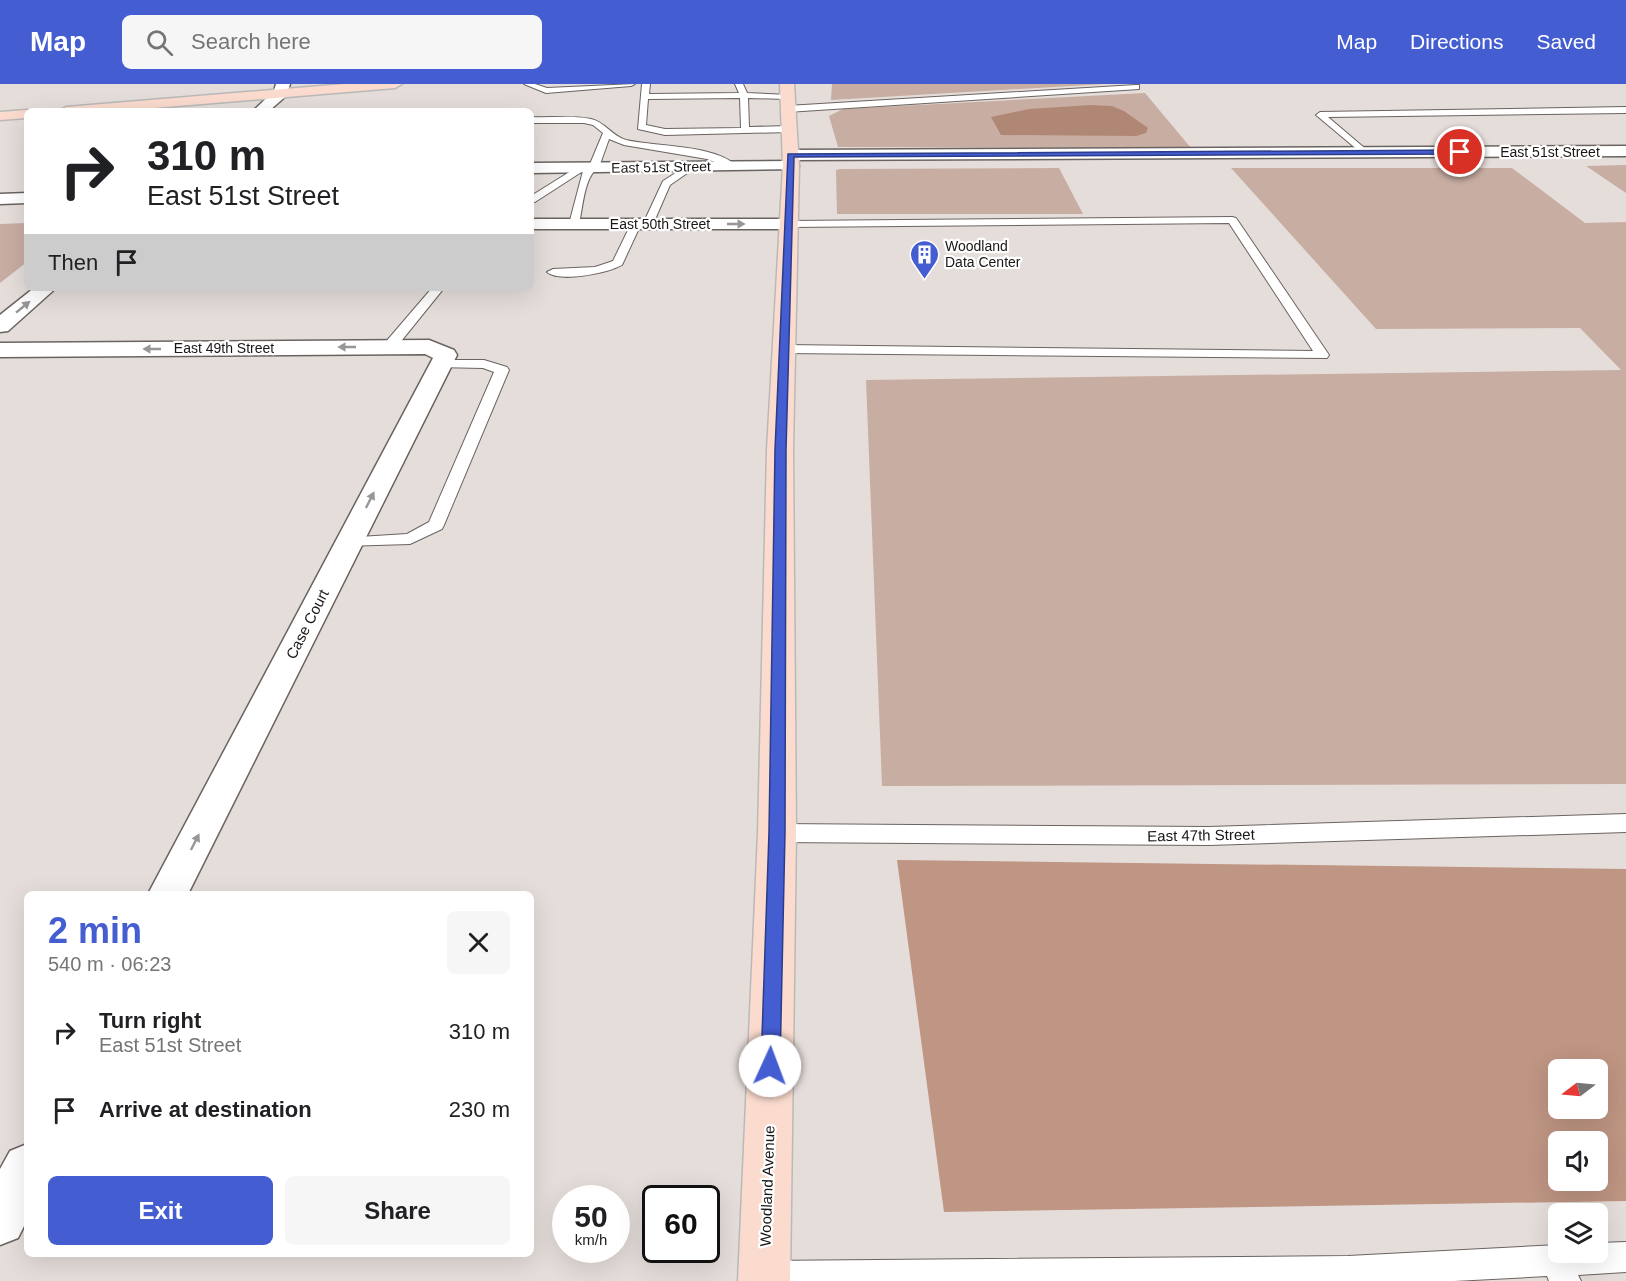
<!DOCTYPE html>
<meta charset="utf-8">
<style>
body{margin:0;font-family:Arial,sans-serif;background:#f6f6f6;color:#202124;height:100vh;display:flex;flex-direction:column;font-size:22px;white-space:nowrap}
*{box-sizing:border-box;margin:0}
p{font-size:20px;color:#757577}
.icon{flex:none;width:33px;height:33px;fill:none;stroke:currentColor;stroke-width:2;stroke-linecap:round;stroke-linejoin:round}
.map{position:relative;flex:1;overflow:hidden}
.details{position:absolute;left:24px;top:807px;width:510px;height:366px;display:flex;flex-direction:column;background:#fff;border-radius:9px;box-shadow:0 6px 24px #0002}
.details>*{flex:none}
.top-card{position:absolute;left:24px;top:24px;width:510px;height:183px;border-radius:9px;box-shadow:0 6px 24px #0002;background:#fff;color:#202124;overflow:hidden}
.needle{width:39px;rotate:254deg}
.tools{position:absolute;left:1548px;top:975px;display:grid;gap:12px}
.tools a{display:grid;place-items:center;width:60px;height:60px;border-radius:9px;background:#fff;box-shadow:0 6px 24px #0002;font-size:30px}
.speed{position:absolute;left:552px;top:1101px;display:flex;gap:12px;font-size:30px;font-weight:700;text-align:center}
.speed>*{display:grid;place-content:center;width:78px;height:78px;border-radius:50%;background:#fff;box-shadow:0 6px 24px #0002;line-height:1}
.speed small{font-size:15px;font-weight:400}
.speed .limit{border:3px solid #111;border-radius:9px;background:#fff;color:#111}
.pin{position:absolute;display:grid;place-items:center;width:51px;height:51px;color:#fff;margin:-26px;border:3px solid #fff;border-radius:50%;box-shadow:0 2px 6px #0007}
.me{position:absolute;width:66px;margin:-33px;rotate:2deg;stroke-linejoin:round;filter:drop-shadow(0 0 4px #0008)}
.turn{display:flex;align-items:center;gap:21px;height:126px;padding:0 24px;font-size:27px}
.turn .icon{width:78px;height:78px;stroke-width:2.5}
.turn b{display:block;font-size:42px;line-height:51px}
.then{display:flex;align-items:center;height:57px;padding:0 24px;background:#0003;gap:12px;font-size:22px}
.round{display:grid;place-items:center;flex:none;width:63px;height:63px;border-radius:9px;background:#f6f6f6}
.overview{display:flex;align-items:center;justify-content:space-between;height:102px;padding:0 24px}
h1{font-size:36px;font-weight:800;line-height:45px;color:#445dd1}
.primary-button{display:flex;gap:12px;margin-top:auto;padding:12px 24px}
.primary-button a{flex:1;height:69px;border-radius:9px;background:#445dd1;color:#fff;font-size:24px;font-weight:800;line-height:69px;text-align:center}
.primary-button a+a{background:#f6f6f6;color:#202124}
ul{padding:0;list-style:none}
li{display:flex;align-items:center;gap:18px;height:78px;padding:0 24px}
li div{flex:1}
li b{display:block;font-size:22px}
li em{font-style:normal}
header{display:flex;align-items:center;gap:36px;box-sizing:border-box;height:84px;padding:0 30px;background:#445dd1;color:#fff}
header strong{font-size:28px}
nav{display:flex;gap:33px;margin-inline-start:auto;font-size:21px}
.search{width:420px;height:54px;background:#f6f6f6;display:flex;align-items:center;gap:15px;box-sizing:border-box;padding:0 21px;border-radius:9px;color:#757577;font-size:22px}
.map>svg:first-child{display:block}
</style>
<header>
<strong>Map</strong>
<div class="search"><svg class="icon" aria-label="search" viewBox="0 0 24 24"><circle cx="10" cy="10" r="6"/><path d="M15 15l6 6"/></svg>Search here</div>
<nav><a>Map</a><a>Directions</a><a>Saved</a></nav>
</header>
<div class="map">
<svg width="1626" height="1197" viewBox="0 0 1626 1197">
<rect width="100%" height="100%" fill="#e5ddda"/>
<g fill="#c8ada2">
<path d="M832,0H1105L831,16Z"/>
<path d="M1145,9L1191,64L838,63L829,32L843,25Z"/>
<path d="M1626,81V109L1586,82Z"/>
<path d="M1059,84L1083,130H837L836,86L840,85Z"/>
<path d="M1231,84H1512L1585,139L1626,138V700L882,702L866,296L1621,286L1580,244L1376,245Z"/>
<path d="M27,139V178L0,199V140Z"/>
</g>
<path fill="#bf9583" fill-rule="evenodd" d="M897,776L1626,785V1117L944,1128ZM1558,986H1598V1024H1558ZM1558,1058H1598V1096H1558Z"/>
<path fill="#b08775" d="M1090,21L1112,22L1124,27L1148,44L1146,49L1136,52L1001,51L991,33L1029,25Z"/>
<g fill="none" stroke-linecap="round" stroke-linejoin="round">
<defs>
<g id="lane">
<path d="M524,0H535L547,4L635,0L631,2L546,9Z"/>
<path d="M642,0H650L649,10L739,9L735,0H743L747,9L790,11L791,13L787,15L748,14L749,43L789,42L793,45L789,48L665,51L638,45ZM740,14L741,44L665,45L646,41L648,15Z"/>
<path d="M1136,1H1139V5L787,28L783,25L787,22Z"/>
<path d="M1626,23V29L1328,33L1368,67L1370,69L1365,72L1316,31L1320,28Z"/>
<path d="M531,33C551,34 571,31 591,35C605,38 612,52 626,56C657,63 713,60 737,82L732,85L707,75L624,61L609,55L599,83C584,92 583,123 579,140L574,143L569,140L583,87L535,118L531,119V112L579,82L590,80L603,49L593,41L584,39H531Z"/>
<path d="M688,81L696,83L670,101L653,140L652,142H644L643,140L663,97Z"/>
<path d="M1232,133L1236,134L1329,271L1327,274L784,269L777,265L784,261L1313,267L1229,139L789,143L784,140L789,137Z"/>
<path d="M636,137L641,140L622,181C608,189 560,199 547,188L553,185L595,183L613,177L631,140Z"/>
<path d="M432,204H444L394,266H384L382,263L384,260Z"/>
<path d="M441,276H484L507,283L509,286L444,441L442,445L410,460L343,462L341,458L343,454L407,450L429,438L494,288L483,284L436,283L434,280Z"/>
<path d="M1626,730V748L1209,761L777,758L769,756L766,749L769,742L777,740L1209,743Z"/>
<path d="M1626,1158V1188L1578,1191L1581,1197H1549L1547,1192L1454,1197H751L749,1192L753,1181L764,1177L1348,1172L1558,1161V1168H1598V1159Z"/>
</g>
<g id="street">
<path d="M276,0H290L286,12L269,27H253L274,7Z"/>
<path d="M1626,62V72L791,76L783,71L791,66Z"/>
<path d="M791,77L797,79L799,82L797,85L531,89V79Z"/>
<path d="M27,109V119L0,120V110Z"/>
<path d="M531,135H789L795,136L798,140L795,144L789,145H531Z"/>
<path d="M34,204H56L8,247L0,248V231Z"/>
<path d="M429,256L454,266L457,271L188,810H148L433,274L425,270L0,273V259Z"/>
<path d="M27,1060V1136L18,1154L0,1161V1085L10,1067Z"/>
</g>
<g id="primary">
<path d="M345,0H402L395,4L118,27H59L66,23Z"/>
<path d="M780,0H794L799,82L793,366L796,749L790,1197H738L758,749L767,366L783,82Z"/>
<path d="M27,26L32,27H27V34L0,36V28Z"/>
</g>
</defs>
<use href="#lane" stroke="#6a6461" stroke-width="2"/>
<use href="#street" stroke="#6a6461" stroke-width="3"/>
<use href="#primary" stroke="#bab9b9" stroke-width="3"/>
<use href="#lane" fill="#fff" fill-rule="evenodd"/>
<use href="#street" fill="#fff" fill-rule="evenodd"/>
<use href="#primary" fill="#fadbce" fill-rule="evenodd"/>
</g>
<defs><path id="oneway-solid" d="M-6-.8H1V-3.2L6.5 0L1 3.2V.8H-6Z" transform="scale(1.5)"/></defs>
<g fill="#989696">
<use href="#oneway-solid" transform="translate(736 140)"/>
<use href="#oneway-solid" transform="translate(23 223) rotate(-39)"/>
<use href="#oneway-solid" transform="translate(347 263) rotate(180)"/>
<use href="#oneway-solid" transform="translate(152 265) rotate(180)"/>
<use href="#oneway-solid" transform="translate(370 416) rotate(-63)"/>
<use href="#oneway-solid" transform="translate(195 758) rotate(-63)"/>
</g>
<path fill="#445dd1" stroke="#2c3c88" stroke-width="1.5" d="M1460,66L1462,70L794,73L786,366L785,748L780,982L777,989L770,991L763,989L761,982L769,748L775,366L788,70Z"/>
<defs>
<symbol id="building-pin" viewBox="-11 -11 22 30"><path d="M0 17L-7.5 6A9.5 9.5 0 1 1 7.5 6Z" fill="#445dd1" stroke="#fff"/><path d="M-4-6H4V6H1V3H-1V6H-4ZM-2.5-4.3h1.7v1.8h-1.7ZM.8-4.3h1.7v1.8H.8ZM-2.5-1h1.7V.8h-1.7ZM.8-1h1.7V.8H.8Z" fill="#fff"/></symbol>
</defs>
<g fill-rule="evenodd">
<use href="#building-pin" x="908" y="154" width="33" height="45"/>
</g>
<g text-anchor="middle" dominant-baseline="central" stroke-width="4.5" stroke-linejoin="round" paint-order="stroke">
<g font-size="14" fill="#191615" stroke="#fff">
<text x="1550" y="68">East 51st Street</text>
<text transform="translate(661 83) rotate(-1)">East 51st Street</text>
<text x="660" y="140">East 50th Street</text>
<text x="224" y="264">East 49th Street</text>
</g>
<g font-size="14" fill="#191615" stroke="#fff" text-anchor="start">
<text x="945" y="162">Woodland<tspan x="945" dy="16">Data Center</tspan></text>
</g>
<g font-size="15" fill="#191615" stroke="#fff">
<text transform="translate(307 540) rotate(-63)">Case Court</text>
<text transform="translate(1201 751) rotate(-1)">East 47th Street</text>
<text transform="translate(767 1102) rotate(-88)">Woodland Avenue</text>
</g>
</g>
</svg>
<div class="tools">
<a><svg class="needle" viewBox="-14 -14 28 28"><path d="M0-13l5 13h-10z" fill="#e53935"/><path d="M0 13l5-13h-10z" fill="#757577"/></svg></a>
<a><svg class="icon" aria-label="sound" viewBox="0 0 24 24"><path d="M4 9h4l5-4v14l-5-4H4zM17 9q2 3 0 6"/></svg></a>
<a><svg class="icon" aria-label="layers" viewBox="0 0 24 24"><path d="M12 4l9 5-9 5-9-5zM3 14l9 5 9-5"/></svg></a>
</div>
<div class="speed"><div>50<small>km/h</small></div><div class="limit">60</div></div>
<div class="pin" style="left:1460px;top:68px;background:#d93025"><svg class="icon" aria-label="arrive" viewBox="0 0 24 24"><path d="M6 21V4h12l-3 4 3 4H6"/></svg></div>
<svg class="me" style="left:770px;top:982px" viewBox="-20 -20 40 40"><circle r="19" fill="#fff"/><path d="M0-13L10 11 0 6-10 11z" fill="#445dd1"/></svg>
<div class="top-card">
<div class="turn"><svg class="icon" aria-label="right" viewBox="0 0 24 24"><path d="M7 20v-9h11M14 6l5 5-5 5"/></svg><div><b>310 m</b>East 51st Street</div></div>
<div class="then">Then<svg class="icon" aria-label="arrive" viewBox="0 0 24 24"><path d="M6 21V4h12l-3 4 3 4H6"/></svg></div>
</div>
<section class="details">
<div class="overview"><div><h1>2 min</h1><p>540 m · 06:23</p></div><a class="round"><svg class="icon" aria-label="close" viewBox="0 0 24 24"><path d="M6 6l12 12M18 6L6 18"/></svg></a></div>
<ul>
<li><svg class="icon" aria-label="right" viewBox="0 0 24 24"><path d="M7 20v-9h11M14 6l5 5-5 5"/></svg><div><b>Turn right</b><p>East 51st Street</p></div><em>310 m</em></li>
<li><svg class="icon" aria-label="arrive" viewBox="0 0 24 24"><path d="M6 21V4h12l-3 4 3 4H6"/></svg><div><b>Arrive at destination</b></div><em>230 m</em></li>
</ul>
<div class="primary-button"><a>Exit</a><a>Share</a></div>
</section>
</div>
